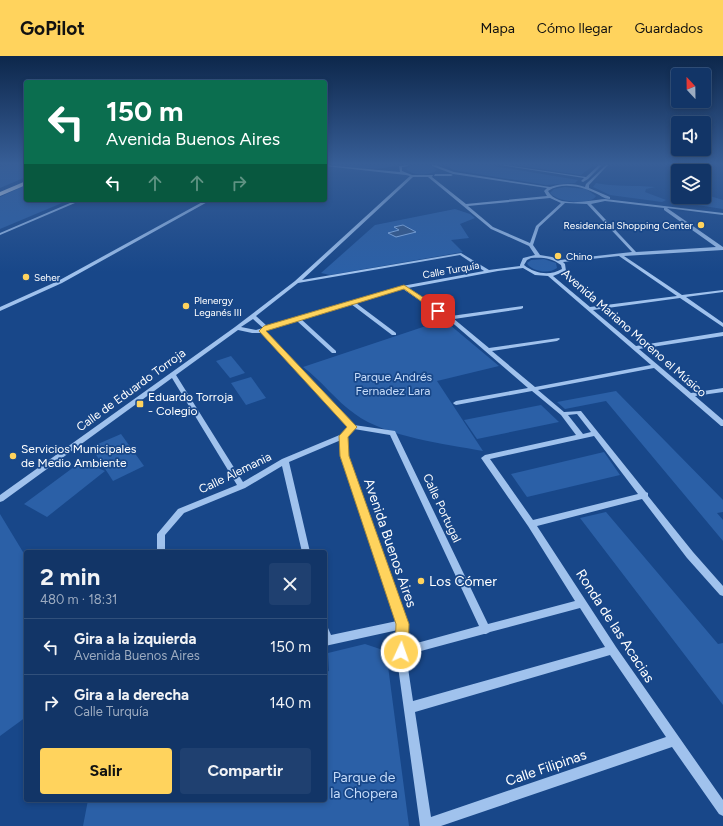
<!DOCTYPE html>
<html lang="es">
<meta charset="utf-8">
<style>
body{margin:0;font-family:Figtree,sans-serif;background:#1f4070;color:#f1f3f6;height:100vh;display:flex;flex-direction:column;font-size:15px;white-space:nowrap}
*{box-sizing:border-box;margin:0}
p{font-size:13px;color:#9cabc0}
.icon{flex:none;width:22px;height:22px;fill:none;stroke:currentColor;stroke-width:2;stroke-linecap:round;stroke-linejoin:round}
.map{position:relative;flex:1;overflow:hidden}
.drawer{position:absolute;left:24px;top:494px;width:303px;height:252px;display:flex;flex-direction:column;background:#123567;border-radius:4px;box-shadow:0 2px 6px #0003,0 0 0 1px #31507b}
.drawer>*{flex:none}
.banner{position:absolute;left:24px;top:24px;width:303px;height:122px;border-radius:4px;box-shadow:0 2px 6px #0003,0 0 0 1px #31507b;background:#0b6e4f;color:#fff;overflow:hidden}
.needle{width:26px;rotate:338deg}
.fabs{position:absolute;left:671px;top:12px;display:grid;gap:8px}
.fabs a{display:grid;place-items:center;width:40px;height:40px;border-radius:4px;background:#123567;box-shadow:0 2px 6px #0003,0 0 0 1px #31507b;font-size:20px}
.pin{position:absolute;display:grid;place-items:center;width:34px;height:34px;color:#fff;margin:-17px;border-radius:8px;box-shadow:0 2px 6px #0006}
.me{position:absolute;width:44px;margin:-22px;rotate:3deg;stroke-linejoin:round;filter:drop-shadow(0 0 3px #0008)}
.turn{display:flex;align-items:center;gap:14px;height:84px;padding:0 16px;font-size:18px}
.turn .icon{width:52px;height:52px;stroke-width:2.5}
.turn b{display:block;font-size:28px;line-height:34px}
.lanes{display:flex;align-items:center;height:38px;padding:0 16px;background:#0003;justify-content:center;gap:20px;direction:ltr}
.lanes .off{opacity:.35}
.round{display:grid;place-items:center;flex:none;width:42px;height:42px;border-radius:4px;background:#1f4070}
.head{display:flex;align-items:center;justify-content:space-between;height:68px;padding:0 16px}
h1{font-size:24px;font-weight:700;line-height:30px}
.primary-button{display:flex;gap:8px;margin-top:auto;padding:8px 16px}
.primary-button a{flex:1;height:46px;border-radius:4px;background:#ffd35d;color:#111;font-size:16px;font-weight:700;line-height:46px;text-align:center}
.primary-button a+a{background:#1f4070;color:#f1f3f6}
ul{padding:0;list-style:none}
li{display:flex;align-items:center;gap:12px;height:56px;padding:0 16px;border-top:1px solid #31507b}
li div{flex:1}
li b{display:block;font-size:15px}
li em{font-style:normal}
header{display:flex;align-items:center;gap:24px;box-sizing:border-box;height:56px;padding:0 20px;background:#ffd35d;color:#111}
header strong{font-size:19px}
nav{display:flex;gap:22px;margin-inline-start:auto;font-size:14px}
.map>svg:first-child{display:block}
</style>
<header>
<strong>GoPilot</strong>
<nav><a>Mapa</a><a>Cómo llegar</a><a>Guardados</a></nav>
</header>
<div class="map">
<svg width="723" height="770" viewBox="0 0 723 770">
<rect width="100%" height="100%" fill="#184789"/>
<g fill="#2b60a7">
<path d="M12,109H26V121L0,132V111Z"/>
<path d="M332,109H397C376,116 354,111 332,109Z"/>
<path d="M424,109L431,110L437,114C430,120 412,120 406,113L410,110Z"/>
<path d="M446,109H488L578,124L575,127L546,129L453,114Z"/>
<path d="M515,109H594L581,119Z"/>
<path d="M596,127C615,131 635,129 655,131L646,133L645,136L666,144L662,146L610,139L593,131Z"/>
<path d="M26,129V144H69L0,173V141Z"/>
<path d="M565,131L586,133L596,140C590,150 557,146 550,137L554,133Z"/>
<path d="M707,139L723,144V153L684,147L712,146Z"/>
<path d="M455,153L470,158L475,162L460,168L469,182L451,184L463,196L330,219L321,217L375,169Z"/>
<path d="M544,203L556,207L557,212C549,218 535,216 528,209L527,207L531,204Z"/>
<path d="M444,264L499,310L437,325L483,395C445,388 386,381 355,358C336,345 322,325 303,311Z"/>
<path d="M231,300L245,317L230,322L216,305Z"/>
<path d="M251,321L266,342L246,349L231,327Z"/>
<path d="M616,335L723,444V456L717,457L723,464V485L606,345L565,353L557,346Z"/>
<path d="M541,349L559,366L477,383L464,364Z"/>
<path d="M121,378L144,410L113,425L91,391Z"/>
<path d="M604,396L620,419L527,441L511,418Z"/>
<path d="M82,405L105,415L47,461L24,448Z"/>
<path d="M606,456L718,588L723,587V649L580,462Z"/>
<path d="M0,458L26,501V661L0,680Z"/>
<path d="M365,588L386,595L409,770H83L88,744H325V616L329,615L328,597Z"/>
</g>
<path fill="#355888" stroke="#93bcf0" d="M403,169L416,176L396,181L388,177L399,174L394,171Z"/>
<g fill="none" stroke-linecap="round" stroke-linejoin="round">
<g fill="#a0c2ed" fill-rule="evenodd">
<path d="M325,109L400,116L399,110L408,109V110L402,111V115L412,119H433L432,121L466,148L547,140L544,135L547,132L453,118L432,110V109H435L454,116L550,131C562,127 574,127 585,131L586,128L606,109H608L589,129V132L610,141V143C603,143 599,138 593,136C580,130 561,126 548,135C558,153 589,144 605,143L723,157V159L667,152L723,191V194L624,200L682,239L723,234V236L686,241L723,267V271L680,242L593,254L636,290L723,276V280L639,293L691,337L723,332V336L695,340L723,364V370H721L654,312L538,334L564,356L581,355L646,436L648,437V440L693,496L723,530V540L720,539L687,502L642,443L537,470L616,591L723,744V760L719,758L672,691L441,770H420L396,596L398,574L325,590V571L328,572L331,579L397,565L340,400L341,384L289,406L310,496H302L282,410L245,432L184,457L165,479V496H157V478L178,453L237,429L172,322L3,445L0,446V439L235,271L295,225L410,120L406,119L325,110ZM413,121H428L491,173L529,190L535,199L523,202L520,209V210L489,214L461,197L302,224ZM550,142L561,147L536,170L530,187L493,171L468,150ZM605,145L664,152V154L716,191L636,196L591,148ZM565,147L587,148L632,196L560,204L552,201L540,199L533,189L539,171ZM460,199L484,215L402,230L267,270L256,260L298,227ZM619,200L677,240L590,251L553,220L566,215L565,208L563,206ZM531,202C542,201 552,202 561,209L562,213C550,220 535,218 524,209L527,204ZM523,212L535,219L548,220L651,309L535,331L492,295L557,285L560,283L559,282L489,292L454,263L521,253L523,252V250L451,260L408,232L498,215ZM403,233L448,263L528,332L456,345L453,347L454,348L456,349L532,335L561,359L576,379L485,399L481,402L528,470L575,545L488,568L395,375L354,369L265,275L268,273L297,265L332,297H336V295L301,263L351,248L392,279H396V277L356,247ZM253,263L263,272L256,274L241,271ZM238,274L252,277H261L348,371L342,378L282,403L243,426L176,319ZM577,358L591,376L583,378L568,359ZM354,373L390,379L479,570L406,590L408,568L348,400L347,380ZM594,380L638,438L533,464L490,403ZM580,552L605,591L413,645L406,599L484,578H486L490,576ZM610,599L666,681L431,761L415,656Z"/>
<path d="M500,109H505L586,121L599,109H602L588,123L583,126L581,125L584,122Z"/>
<path d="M435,118H451L453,119L451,120H434Z"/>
<path d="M77,144H82L0,179V177Z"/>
<path d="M206,144H211L62,227L0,255V251L58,225Z"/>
</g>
<path fill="#fff" fill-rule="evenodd" d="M26,125V129L0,140V136Z"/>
</g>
<linearGradient id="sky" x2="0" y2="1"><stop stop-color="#0d274b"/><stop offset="0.5" stop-color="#375e97"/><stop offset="1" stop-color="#375e97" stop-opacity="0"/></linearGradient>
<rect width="723" height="216" fill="url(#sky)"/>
<path fill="#ffd35d" stroke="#a6893c" d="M404,229L441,253V256H436L404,233L266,275L357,371L348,381L349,400L409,568L408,596L406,600L401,602L397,600L395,596L396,568L340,400L339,380L347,371L259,275L264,270Z"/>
<g fill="#ffd35d" stroke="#184789" stroke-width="1.5">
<circle cx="701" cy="169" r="4"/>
<circle cx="558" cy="200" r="4"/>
<circle cx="26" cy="221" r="4"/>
<circle cx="186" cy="250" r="4"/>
<rect x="136" y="344" width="8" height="8" rx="2"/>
<circle cx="13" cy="400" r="4"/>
<circle cx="421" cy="525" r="4"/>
</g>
<g text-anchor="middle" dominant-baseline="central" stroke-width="3.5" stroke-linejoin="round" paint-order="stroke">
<g font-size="10" fill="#fff" stroke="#184789" text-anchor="start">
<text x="693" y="169" text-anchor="end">Residencial Shopping Center</text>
<text x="566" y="200">Chino</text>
<text x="34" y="221">Seher</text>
<text x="194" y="244">Plenergy<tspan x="194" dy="12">Leganés III</tspan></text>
</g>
<g font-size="10" fill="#fff" stroke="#184789">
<text transform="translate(451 214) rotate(-10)">Calle Turquía</text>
</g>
<g font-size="12" fill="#fff" stroke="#184789">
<text transform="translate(634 277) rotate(41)">Avenida Mariano Moreno el Músico</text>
<text transform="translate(131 334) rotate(-36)">Calle de Eduardo Torroja</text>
<text transform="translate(235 417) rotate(-26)">Calle Alemania</text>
<text transform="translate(442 452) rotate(65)">Calle Portugal</text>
</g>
<g font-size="12" fill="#c6dcfa" stroke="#184789">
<text x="393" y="321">Parque Andrés<tspan x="393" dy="14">Fernadez Lara</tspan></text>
</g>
<g font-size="12" fill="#fff" stroke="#184789" text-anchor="start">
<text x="148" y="341">Eduardo Torroja<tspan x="148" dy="14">- Colegio</tspan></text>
<text x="21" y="393">Servicios Municipales<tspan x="21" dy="14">de Medio Ambiente</tspan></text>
</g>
<g font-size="14" fill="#fff" stroke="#184789">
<text transform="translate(390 487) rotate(71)">Avenida Buenos Aires</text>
<text transform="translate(615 570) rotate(57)">Ronda de las Acacias</text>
<text transform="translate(546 712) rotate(-19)">Calle Filipinas</text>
</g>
<g font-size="14" fill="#fff" stroke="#184789" text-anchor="start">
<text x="429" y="525">Los Cómer</text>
</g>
<g font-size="14" fill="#c6dcfa" stroke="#184789">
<text x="364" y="721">Parque de<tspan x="364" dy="16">la Chopera</tspan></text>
</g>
</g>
</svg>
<div class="fabs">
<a><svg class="needle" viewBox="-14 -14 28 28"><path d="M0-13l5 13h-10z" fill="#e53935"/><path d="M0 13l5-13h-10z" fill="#9cabc0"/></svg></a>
<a><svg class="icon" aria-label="sound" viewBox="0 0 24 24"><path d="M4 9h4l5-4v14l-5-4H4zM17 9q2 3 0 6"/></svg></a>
<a><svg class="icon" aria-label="layers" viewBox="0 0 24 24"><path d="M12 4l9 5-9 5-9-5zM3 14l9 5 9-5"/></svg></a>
</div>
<div class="pin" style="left:438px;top:255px;background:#d93025"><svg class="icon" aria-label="arrive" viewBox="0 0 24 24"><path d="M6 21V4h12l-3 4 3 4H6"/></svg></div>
<svg class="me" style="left:401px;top:596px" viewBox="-20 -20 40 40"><circle r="17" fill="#ffd35d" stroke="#fff" stroke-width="3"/><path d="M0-11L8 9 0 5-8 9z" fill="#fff"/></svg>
<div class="banner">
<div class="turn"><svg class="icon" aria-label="left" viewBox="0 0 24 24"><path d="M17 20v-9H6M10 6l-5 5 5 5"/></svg><div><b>150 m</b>Avenida Buenos Aires</div></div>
<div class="lanes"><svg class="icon" aria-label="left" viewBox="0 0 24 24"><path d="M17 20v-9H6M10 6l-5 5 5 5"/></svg><svg class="icon off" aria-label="ahead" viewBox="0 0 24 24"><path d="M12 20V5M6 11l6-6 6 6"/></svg><svg class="icon off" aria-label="ahead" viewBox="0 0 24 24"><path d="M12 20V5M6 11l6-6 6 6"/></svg><svg class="icon off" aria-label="right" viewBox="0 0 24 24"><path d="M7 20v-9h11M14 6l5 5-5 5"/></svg></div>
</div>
<section class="drawer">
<div class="head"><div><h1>2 min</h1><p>480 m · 18:31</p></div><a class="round"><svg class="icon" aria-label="close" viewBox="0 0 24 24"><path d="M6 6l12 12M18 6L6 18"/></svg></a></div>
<ul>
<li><svg class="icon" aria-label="left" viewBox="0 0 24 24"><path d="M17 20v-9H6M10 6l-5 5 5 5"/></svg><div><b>Gira a la izquierda</b><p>Avenida Buenos Aires</p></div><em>150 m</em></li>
<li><svg class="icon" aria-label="right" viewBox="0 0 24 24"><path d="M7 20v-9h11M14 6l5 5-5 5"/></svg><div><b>Gira a la derecha</b><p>Calle Turquía</p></div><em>140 m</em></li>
</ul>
<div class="primary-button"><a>Salir</a><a>Compartir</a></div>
</section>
</div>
